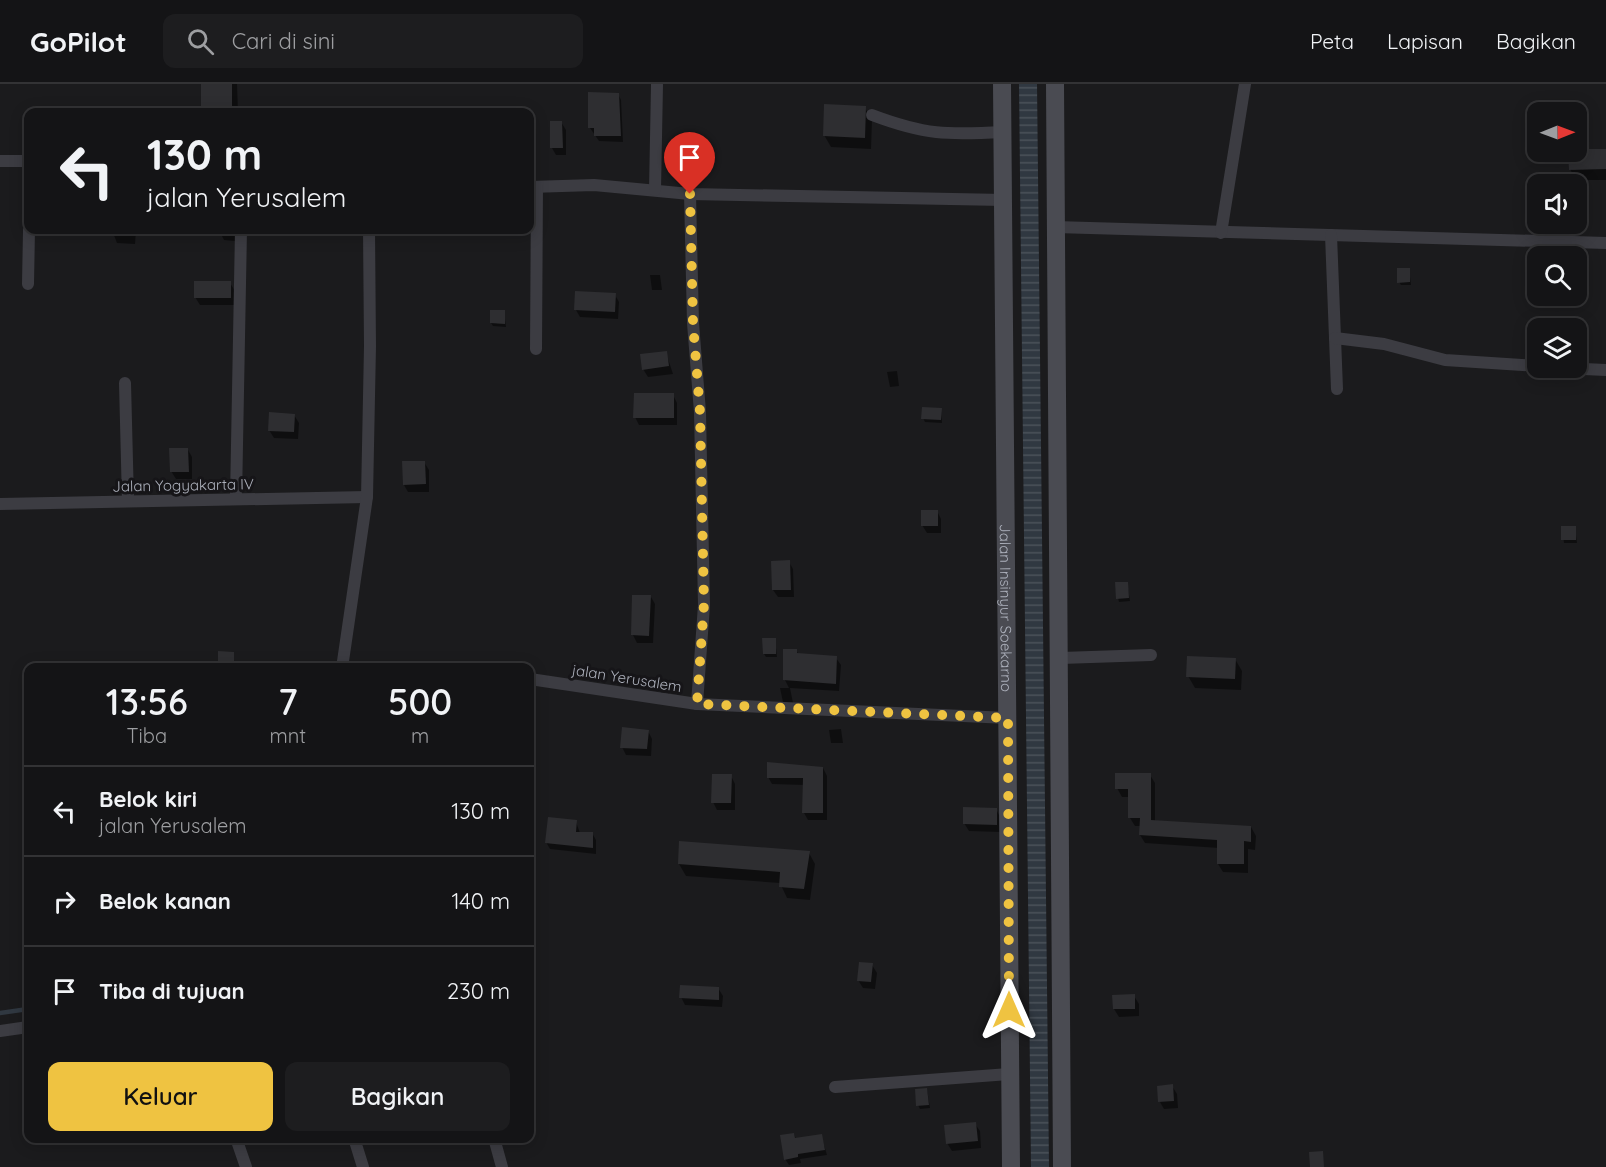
<!DOCTYPE html>
<html lang="id">
<style>
body{margin:0;font-family:Quicksand,sans-serif;background:#1d1d1f;color:#f1f3f6;height:100vh;display:flex;flex-direction:column;font-size:22px;white-space:nowrap}
*{box-sizing:border-box;margin:0}
p{font-size:20px;color:#9d9ea1}
.icon{flex:none;width:33px;height:33px;fill:none;stroke:currentColor;stroke-width:2;stroke-linecap:round;stroke-linejoin:round}
.map{position:relative;flex:1;overflow:hidden}
.details{position:absolute;left:24px;top:579px;width:510px;height:480px;display:flex;flex-direction:column;background:#141416;border-radius:12px;box-shadow:0 3px 15px #0003,0 0 0 2px #333335}
.details>*{flex:none}
.guide{position:absolute;left:24px;top:24px;width:510px;height:126px;border-radius:12px;box-shadow:0 3px 15px #0003,0 0 0 2px #333335;background:#141416;color:#f1f3f6;overflow:hidden}
.needle{width:39px;rotate:89deg}
.fabs{position:absolute;left:1527px;top:18px;display:grid;gap:12px}
.fabs a{display:grid;place-items:center;width:60px;height:60px;border-radius:12px;background:#141416;box-shadow:0 3px 15px #0003,0 0 0 2px #333335;font-size:30px}
.pin{position:absolute;display:grid;place-items:center;width:51px;height:51px;color:#fff;margin:-62px -26px;border-radius:50% 50% 50% 0;rotate:-45deg;box-shadow:0 0 6px #0007}
.pin .icon{rotate:45deg}
.me{position:absolute;width:66px;margin:-33px;rotate:0deg;stroke-linejoin:round;filter:drop-shadow(0 0 4px #0008)}
.turn{display:flex;align-items:center;gap:21px;height:126px;padding:0 24px;font-size:27px}
.turn .icon{width:78px;height:78px;stroke-width:2.5}
.turn b{display:block;font-size:42px;line-height:51px}
.eta{display:flex;justify-content:space-evenly;align-items:center;height:102px;text-align:center}
.eta b{font-size:36px;font-weight:600;line-height:42px}
.action{display:flex;gap:12px;margin-top:auto;padding:12px 24px}
.action a{flex:1;height:69px;border-radius:12px;background:#efc341;color:#111;font-size:24px;font-weight:600;line-height:69px;text-align:center}
.action a+a{background:#1d1d1f;color:#f1f3f6}
ul{padding:0;list-style:none}
li{display:flex;align-items:center;gap:18px;height:90px;padding:0 24px;border-top:2px solid #333335}
li div{flex:1}
li b{display:block;font-size:22px}
li em{font-style:normal}
header{display:flex;align-items:center;gap:36px;box-sizing:border-box;height:84px;padding:0 30px;background:#141416;border-bottom:2px solid #333335}
header strong{font-size:28px}
nav{display:flex;gap:33px;margin-inline-start:auto;font-size:21px}
.search{width:420px;height:54px;background:#1d1d1f;display:flex;align-items:center;gap:15px;box-sizing:border-box;padding:0 21px;border-radius:12px;color:#9d9ea1;font-size:22px}
.map>svg:first-child{display:block}
</style>
<header>
<strong>GoPilot</strong>
<div class="search"><svg class="icon" aria-label="search" viewBox="0 0 24 24"><circle cx="10" cy="10" r="6"/><path d="M15 15l6 6"/></svg>Cari di sini</div>
<nav><a>Peta</a><a>Lapisan</a><a>Bagikan</a></nav>
</header>
<div class="map">
<svg width="1606" height="1083" viewBox="0 0 1606 1083">
<defs>
<pattern id="water-rules" width="6" height="5" patternUnits="userSpaceOnUse" patternTransform="scale(1.5)"><rect width="6" height="5" fill="#303841"/><path d="M0 2.5h6" fill="none" stroke="#4b525a"/></pattern>
</defs>
<rect width="100%" height="100%" fill="#1b1b1d"/>
<path fill="url(#water-rules)" d="M1019,0H1037L1049,1083H1031Z"/>
<g fill="#0007">
<path d="M202,0H237L238,28H203Z"/>
<path d="M618,10L621,16L623,58L599,57L590,44Z"/>
<path d="M865,24L872,36L871,65L831,63L824,51Z"/>
<path d="M561,38L566,46V71H556L552,64Z"/>
<path d="M1606,66V96H1576L1570,85V68Z"/>
<path d="M112,146H136L135,160L117,159Z"/>
<path d="M219,146H235V157L224,156Z"/>
<path d="M1409,185L1411,201H1401L1399,198Z"/>
<path d="M650,191H660L662,206H652Z"/>
<path d="M230,199L235,207V221H200L195,213Z"/>
<path d="M615,211L619,218L618,235L580,233L576,226Z"/>
<path d="M504,228L506,243L493,242L491,239Z"/>
<path d="M666,269L673,290L648,293L643,285Z"/>
<path d="M897,287L899,302L890,303L887,288Z"/>
<path d="M673,311L677,319V341H639L635,333Z"/>
<path d="M941,325L942,339L925,338L923,334Z"/>
<path d="M294,331L299,339L298,355L274,354L269,346Z"/>
<path d="M188,366L192,373V395H176L171,387Z"/>
<path d="M424,378L429,386V408H408L404,401Z"/>
<path d="M937,427L941,435V449H927L922,441Z"/>
<path d="M1562,444H1575L1577,459H1564Z"/>
<path d="M789,478L793,485L794,513H778L773,506Z"/>
<path d="M1127,499L1130,517L1119,518L1118,514Z"/>
<path d="M651,513L655,520L653,559H637L633,551Z"/>
<path d="M775,555L777,573H766L764,570Z"/>
<path d="M796,566L799,571L836,574L841,581L839,607L790,604L793,619L783,618L780,604H789L785,596Z"/>
<path d="M233,569L235,584L221,583L219,580Z"/>
<path d="M1235,575L1242,587L1241,606L1195,604L1188,592Z"/>
<path d="M530,622L536,664L530,665Z"/>
<path d="M841,645L843,659H831L829,646Z"/>
<path d="M648,647L652,655L651,672L626,671L622,663Z"/>
<path d="M823,684L827,692V736H808L804,729V701L772,700L768,693Z"/>
<path d="M1150,691L1155,699V738L1251,743L1256,752L1255,766L1248,765V789L1223,788L1218,780L1219,764L1145,759L1140,751L1141,742H1135L1130,734L1129,713H1122L1117,704Z"/>
<path d="M731,692L735,700V726H717L713,718Z"/>
<path d="M996,725L1000,733V748L969,747L964,739Z"/>
<path d="M576,738L580,749H592L596,756V770L550,765L546,758Z"/>
<path d="M809,769L815,780L810,816L787,814L780,799L686,792L679,780Z"/>
<path d="M872,881L877,889L875,905L863,904L858,896Z"/>
<path d="M718,904L723,912L722,923L685,921L681,913Z"/>
<path d="M1134,912L1139,920V932L1119,933L1114,925Z"/>
<path d="M1172,1002L1177,1010L1178,1024L1164,1025L1160,1018Z"/>
<path d="M927,1006L930,1024L920,1025L918,1021Z"/>
<path d="M975,1040L980,1047L981,1064L952,1067L947,1059Z"/>
<path d="M794,1050L796,1055L821,1051L827,1071L800,1075L801,1079L789,1081L785,1075Z"/>
</g>
<g fill="none" stroke-linecap="round" stroke-linejoin="round">
<path stroke="#303841" stroke-width="4.5" d="M0,929L28,925"/>
</g>
<g fill="#2e2e31">
<rect x="201" y="0" width="31" height="28"/>
<path d="M588,8L619,9L621,52H594V44H588Z"/>
<path d="M824,20L866,22L865,54L823,52Z"/>
<path d="M550,37H562L563,64H550Z"/>
<path d="M1576,65H1606V85L1569,86L1568,68H1576Z"/>
<path d="M1397,184H1410V198L1397,199Z"/>
<rect x="194" y="197" width="37" height="17"/>
<path d="M575,207L616,209L615,228L574,226Z"/>
<path d="M490,226H505V240L490,239Z"/>
<path d="M667,267L669,282L642,286L640,270Z"/>
<path d="M634,309H674V334H633Z"/>
<path d="M922,323L942,324L941,336L921,335Z"/>
<path d="M269,328L295,330L294,348L268,347Z"/>
<path d="M169,364H188L189,388H170Z"/>
<path d="M402,377H425L426,400L403,401Z"/>
<rect x="921" y="426" width="17" height="16"/>
<rect x="1561" y="442" width="15" height="14"/>
<path d="M790,476L791,506H772L771,477Z"/>
<path d="M1115,498H1128L1129,514L1116,515Z"/>
<path d="M632,511H651L649,552L631,551Z"/>
<path d="M762,554H776V570H763Z"/>
<path d="M783,565H797V569L837,572L836,600L783,596Z"/>
<path d="M218,567L234,568V581L218,580Z"/>
<path d="M1187,572L1236,574L1235,595L1186,593Z"/>
<path d="M622,643L649,646L647,665L620,664Z"/>
<path d="M767,678L823,683V729H802L803,694H767Z"/>
<path d="M1115,689H1151V736L1251,742V758L1244,757V780H1217V756L1139,751L1140,734H1128V705H1115Z"/>
<path d="M712,690H732L731,719H711Z"/>
<path d="M963,723L997,724V741L963,740Z"/>
<path d="M548,733L577,736L576,748H593V764L545,759Z"/>
<path d="M679,757L810,767L804,805L779,803L780,788L678,780Z"/>
<path d="M859,878L873,879L871,898L857,897Z"/>
<path d="M680,901L719,903V916L679,914Z"/>
<path d="M1135,910V925H1113L1112,911Z"/>
<path d="M1173,1000L1174,1017L1158,1018L1157,1002Z"/>
<path d="M927,1004L929,1021L916,1022L915,1005Z"/>
<path d="M976,1038L978,1057L946,1060L944,1041Z"/>
<path d="M794,1049L795,1054L822,1050L825,1066L798,1070V1073L784,1076L780,1051Z"/>
<path d="M1323,1067L1324,1083H1310L1309,1068Z"/>
</g>
<g fill="none" stroke-linecap="round" stroke-linejoin="round">
<g stroke="#3c3c42" stroke-width="12">
<path d="M872,31C925,51 947,51 1003,48"/>
<path d="M0,77H28"/>
<path d="M530,103L594,101L690,110L1004,116"/>
<path d="M655,106L657,1"/>
<path d="M690,110L693,239L700,328L704,521L697,620"/>
<path d="M1055,143L1606,159"/>
<path d="M1221,149L1245,0"/>
<path d="M1331,151L1337,305"/>
<path d="M28,200L29,146"/>
<path d="M1335,254L1384,260L1445,276L1538,282"/>
<path d="M536,265L537,103"/>
<path d="M1562,284L1606,286"/>
<path d="M125,299L128,417"/>
<path d="M236,415L241,146"/>
<path d="M0,420L367,413"/>
<path d="M1061,574L1151,571"/>
<path d="M342,584L367,413L370,262L369,146"/>
<path d="M530,595L697,620L1008,634"/>
<path d="M0,947L28,943"/>
<path d="M835,1003L1009,990"/>
<path d="M236,1054L246,1083"/>
<path d="M354,1054L363,1083"/>
<path d="M494,1054L502,1083"/>
</g>
<g stroke="#4a4b52" stroke-width="18">
<path id="s1" d="M1002,0L1011,1083"/>
<path d="M1055,0L1062,1083"/>
</g>
</g>
<g fill="none" stroke-linecap="round" stroke-linejoin="round">
<path stroke="#efc341" stroke-width="10" stroke-dasharray="0 18" d="M690,110L693,239L700,328L704,520L697,620L1008,634L1009,926"/>
</g>
<g text-anchor="middle" dominant-baseline="central" stroke-width="6" stroke-linejoin="round" paint-order="stroke">
<g font-size="15" fill="#adb1bc" stroke="#161518">
<text transform="translate(183 401) rotate(-1)">Jalan Yogyakarta IV</text>
<text stroke="none"><textPath href="#s1" startOffset="524">Jalan Insinyur Soekarno</textPath></text>
<text transform="translate(627 594) rotate(9)">jalan Yerusalem</text>
</g>
</g>
</svg>
<div class="fabs">
<a><svg class="needle" viewBox="-14 -14 28 28"><path d="M0-13l5 13h-10z" fill="#e53935"/><path d="M0 13l5-13h-10z" fill="#9d9ea1"/></svg></a>
<a><svg class="icon" aria-label="sound" viewBox="0 0 24 24"><path d="M4 9h4l5-4v14l-5-4H4zM17 9q2 3 0 6"/></svg></a>
<a><svg class="icon" aria-label="search" viewBox="0 0 24 24"><circle cx="10" cy="10" r="6"/><path d="M15 15l6 6"/></svg></a>
<a><svg class="icon" aria-label="layers" viewBox="0 0 24 24"><path d="M12 4l9 5-9 5-9-5zM3 14l9 5 9-5"/></svg></a>
</div>
<div class="pin" style="left:690px;top:110px;background:#d93025"><svg class="icon" aria-label="arrive" viewBox="0 0 24 24"><path d="M6 21V4h12l-3 4 3 4H6"/></svg></div>
<svg class="me" style="left:1009px;top:926px" viewBox="-20 -20 40 40"><path d="M0-17L14 15 0 8-14 15z" fill="#efc341" stroke="#fff" stroke-width="4"/></svg>
<div class="guide">
<div class="turn"><svg class="icon" aria-label="left" viewBox="0 0 24 24"><path d="M17 20v-9H6M10 6l-5 5 5 5"/></svg><div><b>130 m</b>jalan Yerusalem</div></div>
</div>
<section class="details">
<div class="eta">
<div><b>13:56</b><p>Tiba</p></div>
<div><b>7</b><p>mnt</p></div>
<div><b>500</b><p>m</p></div>
</div>
<ul>
<li><svg class="icon" aria-label="left" viewBox="0 0 24 24"><path d="M17 20v-9H6M10 6l-5 5 5 5"/></svg><div><b>Belok kiri</b><p>jalan Yerusalem</p></div><em>130 m</em></li>
<li><svg class="icon" aria-label="right" viewBox="0 0 24 24"><path d="M7 20v-9h11M14 6l5 5-5 5"/></svg><div><b>Belok kanan</b></div><em>140 m</em></li>
<li><svg class="icon" aria-label="arrive" viewBox="0 0 24 24"><path d="M6 21V4h12l-3 4 3 4H6"/></svg><div><b>Tiba di tujuan</b></div><em>230 m</em></li>
</ul>
<div class="action"><a>Keluar</a><a>Bagikan</a></div>
</section>
</div>
